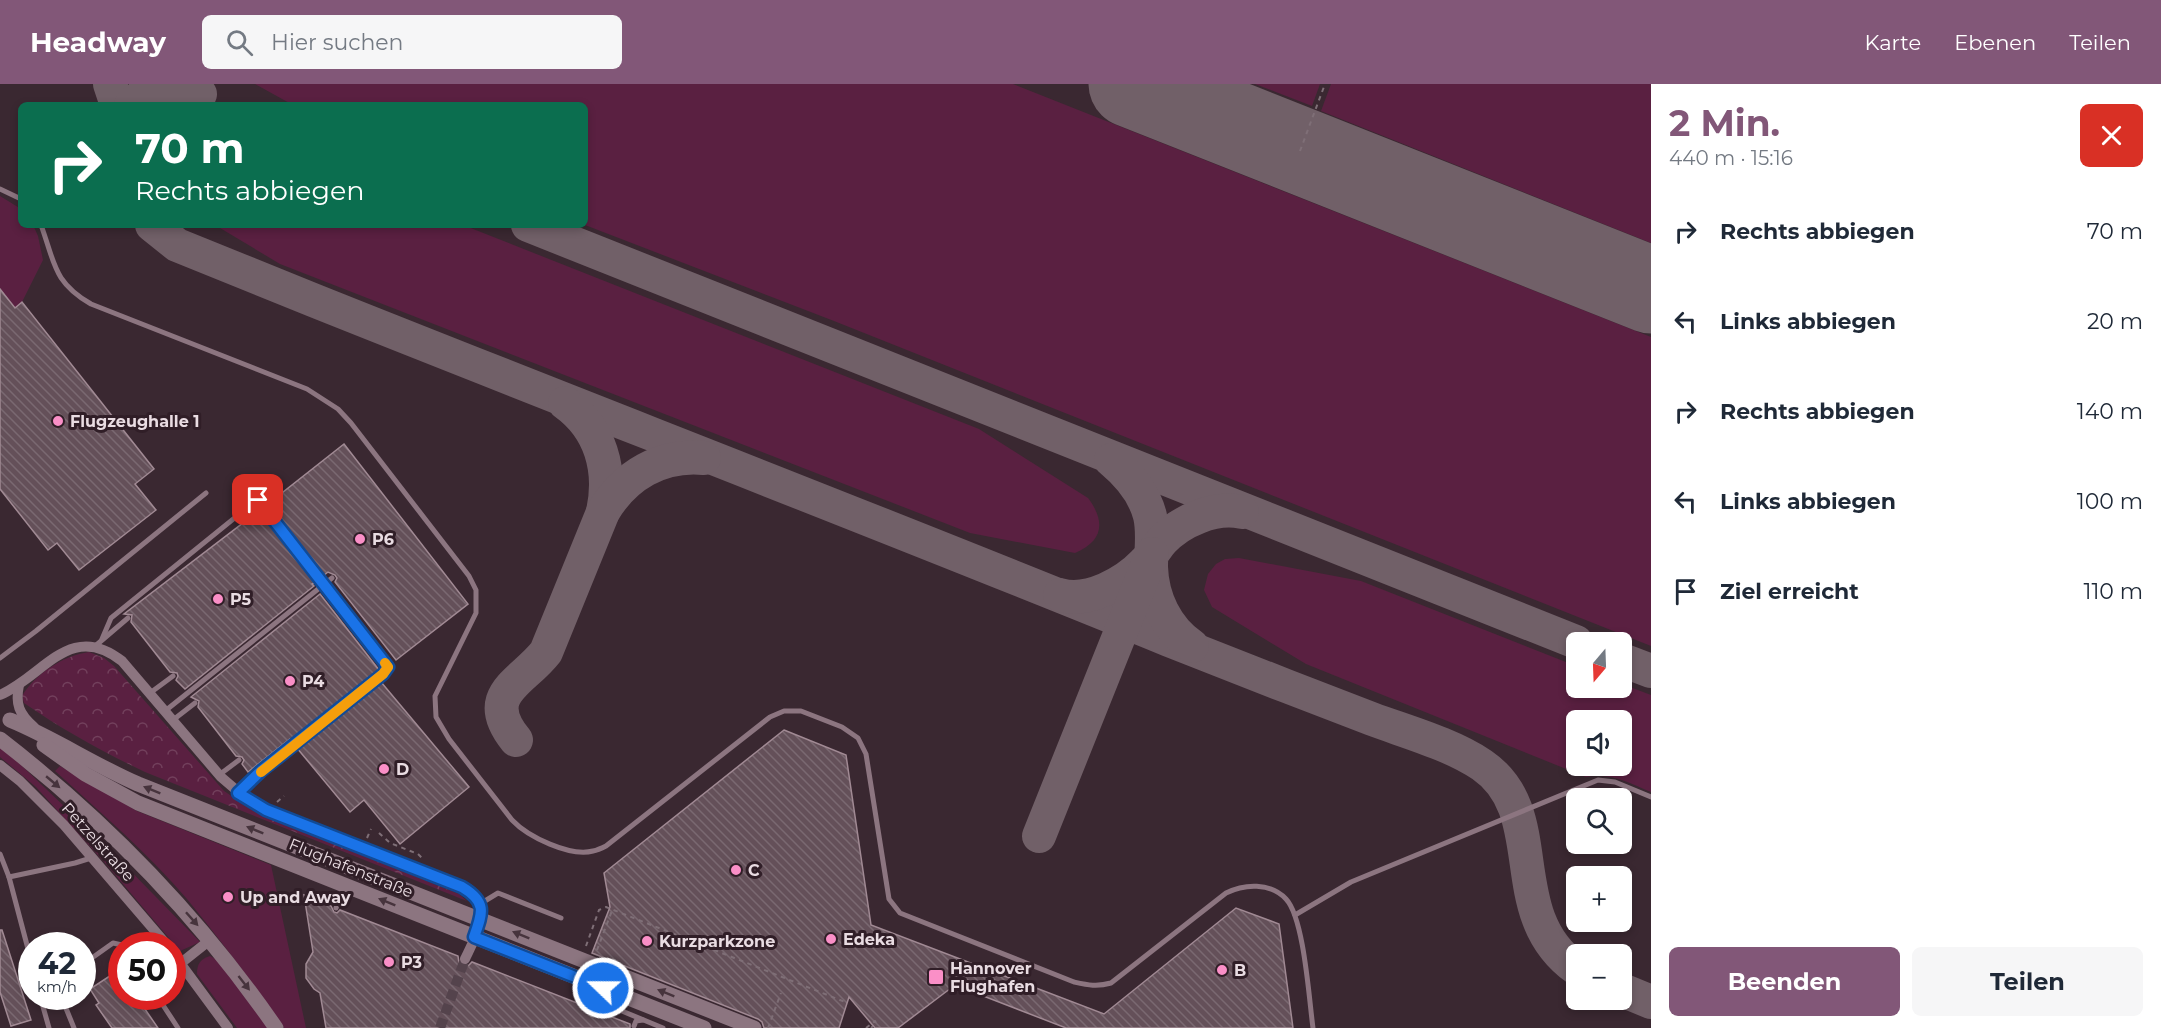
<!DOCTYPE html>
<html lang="de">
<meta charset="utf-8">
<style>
body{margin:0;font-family:Montserrat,sans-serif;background:#f6f6f7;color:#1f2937;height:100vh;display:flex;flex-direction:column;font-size:22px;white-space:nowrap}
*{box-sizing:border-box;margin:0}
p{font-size:20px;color:#747a83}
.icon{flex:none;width:33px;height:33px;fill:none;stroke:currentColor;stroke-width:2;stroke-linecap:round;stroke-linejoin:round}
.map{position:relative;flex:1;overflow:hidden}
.sheet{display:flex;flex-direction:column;background:#fff;width:510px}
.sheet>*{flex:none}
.banner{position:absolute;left:18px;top:18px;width:570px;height:126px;border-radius:9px;box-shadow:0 3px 9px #0003;background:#0b6e4f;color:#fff;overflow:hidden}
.needle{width:39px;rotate:199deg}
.fabs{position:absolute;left:1566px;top:548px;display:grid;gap:12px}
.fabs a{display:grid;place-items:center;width:66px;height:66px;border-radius:9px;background:#fff;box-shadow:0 3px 9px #0003;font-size:30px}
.speed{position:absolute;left:18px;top:848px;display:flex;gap:12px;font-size:30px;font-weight:700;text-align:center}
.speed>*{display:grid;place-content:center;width:78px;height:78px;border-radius:50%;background:#fff;box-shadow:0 3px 9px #0003;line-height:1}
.speed small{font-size:15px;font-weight:400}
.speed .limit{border:9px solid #d22;background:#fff;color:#111}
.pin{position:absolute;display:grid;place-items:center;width:51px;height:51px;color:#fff;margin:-26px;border-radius:12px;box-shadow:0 3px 9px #0006}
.me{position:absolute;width:66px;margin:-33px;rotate:292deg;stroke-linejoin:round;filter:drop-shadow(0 0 4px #0008)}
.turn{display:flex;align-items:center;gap:21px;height:126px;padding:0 18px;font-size:27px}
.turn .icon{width:78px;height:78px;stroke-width:2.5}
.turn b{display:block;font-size:42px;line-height:51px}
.round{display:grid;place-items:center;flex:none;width:63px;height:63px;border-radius:9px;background:#f6f6f7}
.overview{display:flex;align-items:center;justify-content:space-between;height:102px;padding:0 18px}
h1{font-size:36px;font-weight:700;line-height:45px;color:#825778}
.button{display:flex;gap:12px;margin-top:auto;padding:12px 18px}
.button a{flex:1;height:69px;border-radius:9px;background:#825778;color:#fff;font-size:24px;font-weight:700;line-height:69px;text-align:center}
.button a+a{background:#f6f6f7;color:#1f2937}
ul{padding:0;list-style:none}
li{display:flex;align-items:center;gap:18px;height:90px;padding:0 18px}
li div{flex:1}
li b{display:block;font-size:22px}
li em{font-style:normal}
header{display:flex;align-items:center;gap:36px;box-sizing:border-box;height:84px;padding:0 30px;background:#825778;color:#fff}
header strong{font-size:28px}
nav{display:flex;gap:33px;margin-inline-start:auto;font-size:21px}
.search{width:420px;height:54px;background:#f6f6f7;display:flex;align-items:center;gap:15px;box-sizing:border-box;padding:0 21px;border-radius:9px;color:#747a83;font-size:22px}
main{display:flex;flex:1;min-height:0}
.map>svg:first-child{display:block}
</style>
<header>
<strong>Headway</strong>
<div class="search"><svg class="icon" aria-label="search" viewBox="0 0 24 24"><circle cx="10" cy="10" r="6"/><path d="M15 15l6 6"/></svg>Hier suchen</div>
<nav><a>Karte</a><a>Ebenen</a><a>Teilen</a></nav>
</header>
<main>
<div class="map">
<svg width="1651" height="944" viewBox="0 0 1651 944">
<defs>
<pattern id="park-crowns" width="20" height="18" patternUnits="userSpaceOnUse" patternTransform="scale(1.5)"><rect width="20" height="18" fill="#5a2041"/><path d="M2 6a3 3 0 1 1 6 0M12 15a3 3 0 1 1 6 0" fill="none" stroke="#72405c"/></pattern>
<pattern id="building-back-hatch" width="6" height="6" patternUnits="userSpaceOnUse" patternTransform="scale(1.5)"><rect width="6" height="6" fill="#645059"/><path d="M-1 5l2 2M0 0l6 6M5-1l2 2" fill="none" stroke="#7a6971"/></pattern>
</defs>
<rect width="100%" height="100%" fill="#3a2831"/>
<g fill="#5a2041" fill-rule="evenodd">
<path d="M255,0H1013L1651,253V562L834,237L585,141V21H293Z"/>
<path d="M1255,0H1320L1312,22Z"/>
<path d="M1331,0H1651V159L1321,27Z"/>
<path d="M0,112L21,125V141H33L38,152L43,176L22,218L15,224L0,214Z"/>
<path d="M215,141H463L979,345L1088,414C1106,438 1103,457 1075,469L970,449L280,180Z"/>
<path d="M1239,474L1361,497L1576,582V603H1622V600L1651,611V708C1629,699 1610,688 1586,693L1306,580L1212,523L1204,506L1208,490L1216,480L1225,475ZM1576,636H1622V681H1576Z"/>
<path d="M0,661L111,767L200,858L180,867L106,780L36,703L0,673Z"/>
<path d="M60,682L137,727L271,781L306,944H284C254,900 221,857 187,815C147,768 100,728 55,687Z"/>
<path d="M210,872L219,877L268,944H237L197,890C197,880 200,875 210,872Z"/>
</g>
<path fill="url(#park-crowns)" d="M89,568L104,574L114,582L224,707L255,728L459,810L467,817L145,688C103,668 63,646 24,619L22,612C36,589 63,572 89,568Z"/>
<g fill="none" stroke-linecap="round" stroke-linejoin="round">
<g stroke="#716068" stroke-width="34">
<path d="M110,0L117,21"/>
<path d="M131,21C151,0 174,3 200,10L188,0"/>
<path d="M152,141L177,161L313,216C598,330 885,440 1169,556C1237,583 1304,609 1372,635C1407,648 1451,660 1482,681C1552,729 1500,829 1576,884"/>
<path d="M528,141L1576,558"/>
<path d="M565,319C601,345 612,386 603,428"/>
<path d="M1111,376C1129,391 1144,408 1150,432C1154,449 1151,465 1151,483C1152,514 1166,544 1192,562"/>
<path d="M1060,511C1088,519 1125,499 1144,479C1151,473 1156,464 1162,457C1180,437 1215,422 1242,428"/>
<path d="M1622,576L1651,587"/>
<path d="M516,656C479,610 522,599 546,568L603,428C625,391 661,370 704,374"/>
<path d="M1039,752L1152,470"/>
<path d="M1622,906L1651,918"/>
</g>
<path stroke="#716068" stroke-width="87" d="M1132,0L1651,206"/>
</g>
<g fill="url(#building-back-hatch)" stroke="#a18a94" stroke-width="1.5">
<path d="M0,205L15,224L22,218L154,385L135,400L156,426L79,486L57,459L48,466L0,405Z"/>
<path d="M344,360L468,520L396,576L335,498L337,494L335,491L328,488L323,492L268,420Z"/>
<path d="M260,426L316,498L312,500L314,502L185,605L176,596L178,592L177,589L170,588L131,538L132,531L124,530Z"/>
<path d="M320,510L379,586L291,657L290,655L248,688L242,680L244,676L242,673L236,672L198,623L199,617L191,613Z"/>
<path d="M381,598L469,703L400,760L364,716L350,728L297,664Z"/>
<path d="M784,646L846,671L871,841L1104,930L1236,824L1279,840L1293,944H1066L955,901L898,944H875L849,913L839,944H764L762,938L758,935L592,869L610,823L604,789Z"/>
<path d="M304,811L331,822L334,828L337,829L340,826L458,872L459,879L462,882L469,881L472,878L590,924V929L593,931L599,928L630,940V944H326L320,909L314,905L306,894V880L313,868Z"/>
<path d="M0,846H2L31,936L11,942L0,908Z"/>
<path d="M122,884V912H136L158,944H112L96,921L99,919L90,905Z"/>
</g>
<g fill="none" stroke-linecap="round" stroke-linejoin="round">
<path stroke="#54434c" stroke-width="10" stroke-dasharray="10 5" stroke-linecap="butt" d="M440,944L465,875"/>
<g stroke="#7f6f77" stroke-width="2" stroke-dasharray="4.5 4.5" stroke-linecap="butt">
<path d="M1300,67L1325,0"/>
<path d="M277,718L284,712"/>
<path d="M379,749L390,759L418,770L422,774"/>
<path d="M367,754L371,745"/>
<path d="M586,862L599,826L606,823L845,918"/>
<path d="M597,866L613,824"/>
<path d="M579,920L582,911"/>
<path d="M768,944L781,909"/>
<path d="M866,944L875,937L876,939L871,944"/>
</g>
<g stroke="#8c7580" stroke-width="5">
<path d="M0,105L21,115"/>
<path d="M41,141C55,179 53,198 91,220L307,305L338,325L351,339L469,492L476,506V529L435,612L436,633L449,655L512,736C528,753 570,773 593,767C598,766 602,764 606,762L770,633L784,627H801L842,643L858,654L866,670L889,815L900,829L1074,898C1088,901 1097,903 1111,899L1226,809C1244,800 1270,798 1286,815C1304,834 1309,915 1313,944"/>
<path d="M102,555L111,534L258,415L388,583L383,590L261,687L240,708"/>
<path d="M94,563L128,534"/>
<path d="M0,574L36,547L206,409"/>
<path d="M150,609L173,592"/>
<path d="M165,627L332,494"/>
<path d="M173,636L195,619"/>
<path d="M219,691L239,676"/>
<path d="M0,770L9,793L75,779L91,774"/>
<path d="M9,793L32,880"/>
<path d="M480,820L498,809L561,834"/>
<path d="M336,824L344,803"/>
<path d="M1295,831L1351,798L1598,696L1615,698L1651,713"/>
<path d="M82,881L113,859L122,861"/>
<path d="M40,912L49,944"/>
<path d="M61,912L74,944"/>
<path d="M157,912L178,944"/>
<path d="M594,926L596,921L605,920L663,944"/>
<path d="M634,942L636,937L643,936"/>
</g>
<g stroke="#8c7580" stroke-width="10">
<path d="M19,601C15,620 19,630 34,643"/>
<path d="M0,611C44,592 70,536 122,577L221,693L249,717L266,726L462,803C465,806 471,808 474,811C491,827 473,858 465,875"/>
<path d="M0,681L20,697L64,741L167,861"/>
<path d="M172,868L228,944"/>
<path d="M181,879L210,856"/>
</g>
<g stroke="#8c7580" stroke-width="15">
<path d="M10,636C54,654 94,681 138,700L754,944"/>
<path d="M0,655C106,737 200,834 276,944"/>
<path d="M44,661L85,690L138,719L704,944"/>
</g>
</g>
<defs><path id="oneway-solid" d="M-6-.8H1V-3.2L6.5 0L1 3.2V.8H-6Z" transform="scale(1.5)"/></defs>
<g fill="#47343d">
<use href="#oneway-solid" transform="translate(53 698) rotate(40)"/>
<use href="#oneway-solid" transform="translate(152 706) rotate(-158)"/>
<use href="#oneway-solid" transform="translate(255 746) rotate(-158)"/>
<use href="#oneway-solid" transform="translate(387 818) rotate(-158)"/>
<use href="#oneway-solid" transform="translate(192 835) rotate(48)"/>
<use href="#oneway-solid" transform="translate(521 851) rotate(-158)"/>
<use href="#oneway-solid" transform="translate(244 899) rotate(52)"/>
<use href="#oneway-solid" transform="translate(666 909) rotate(-158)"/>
</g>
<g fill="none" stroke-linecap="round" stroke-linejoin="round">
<defs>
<path id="route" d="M258,416L388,583L383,590L261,687L238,709L266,726L462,803C487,818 483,828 474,853L603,904"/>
</defs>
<use href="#route" stroke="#114b97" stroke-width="15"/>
<use href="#route" stroke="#1a73e8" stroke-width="10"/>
<path stroke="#f59e0b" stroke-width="10" d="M261,688L383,590L388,583L385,579"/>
</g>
<g fill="#fa8fc7" stroke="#301e27" stroke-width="2">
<circle cx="58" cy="337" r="6"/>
<circle cx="360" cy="455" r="6"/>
<circle cx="218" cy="515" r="6"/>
<circle cx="290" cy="597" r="6"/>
<circle cx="384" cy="685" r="6"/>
<circle cx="736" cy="786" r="6"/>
<circle cx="228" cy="813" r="6"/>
<circle cx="831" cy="855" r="6"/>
<circle cx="647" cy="857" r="6"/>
<circle cx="389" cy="878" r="6"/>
<circle cx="1222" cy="886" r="6"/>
<rect x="928" y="885" width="16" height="16" rx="3"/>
</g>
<g text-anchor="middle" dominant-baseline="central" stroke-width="6" stroke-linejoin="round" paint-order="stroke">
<g font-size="16" font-weight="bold" fill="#e9dce2" stroke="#301e27" text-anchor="start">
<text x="70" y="337">Flugzeughalle 1</text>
<text x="372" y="455">P6</text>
<text x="230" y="515">P5</text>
<text x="302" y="597">P4</text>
<text x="396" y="685">D</text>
<text x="748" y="786">C</text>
<text x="240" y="813">Up and Away</text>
<text x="843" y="855">Edeka</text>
<text x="659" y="857">Kurzparkzone</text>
<text x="401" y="878">P3</text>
<text x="950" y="884">Hannover<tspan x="950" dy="18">Flughafen</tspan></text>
<text x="1234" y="886">B</text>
</g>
<g font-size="16" fill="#e9dce2" stroke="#301e27">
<text transform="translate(98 758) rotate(48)">Petzelstraße</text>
<text transform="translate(351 784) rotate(22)">Flughafenstraße</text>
</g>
</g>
</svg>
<div class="fabs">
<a><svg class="needle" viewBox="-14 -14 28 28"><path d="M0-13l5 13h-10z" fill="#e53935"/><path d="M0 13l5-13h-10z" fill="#747a83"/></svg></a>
<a><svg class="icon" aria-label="sound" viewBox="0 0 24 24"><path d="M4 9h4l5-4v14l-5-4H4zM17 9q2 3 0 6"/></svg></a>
<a><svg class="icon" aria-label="search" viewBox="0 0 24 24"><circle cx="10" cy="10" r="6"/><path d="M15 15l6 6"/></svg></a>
<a>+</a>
<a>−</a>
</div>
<div class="speed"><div>42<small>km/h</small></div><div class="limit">50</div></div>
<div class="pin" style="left:258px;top:416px;background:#d93025"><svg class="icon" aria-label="arrive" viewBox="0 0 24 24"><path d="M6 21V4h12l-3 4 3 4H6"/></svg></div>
<svg class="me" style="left:603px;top:904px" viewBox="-20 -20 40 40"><circle r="17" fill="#1a73e8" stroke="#fff" stroke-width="3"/><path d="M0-11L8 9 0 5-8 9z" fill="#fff"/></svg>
<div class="banner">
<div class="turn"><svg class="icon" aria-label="right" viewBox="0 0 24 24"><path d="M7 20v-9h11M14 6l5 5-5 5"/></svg><div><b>70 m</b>Rechts abbiegen</div></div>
</div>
</div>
<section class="sheet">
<div class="overview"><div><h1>2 Min.</h1><p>440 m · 15:16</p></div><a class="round" style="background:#d93025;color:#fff"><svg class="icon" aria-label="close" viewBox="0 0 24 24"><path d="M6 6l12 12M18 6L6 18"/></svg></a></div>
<ul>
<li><svg class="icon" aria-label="right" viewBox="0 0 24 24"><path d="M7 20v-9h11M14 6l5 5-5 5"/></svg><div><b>Rechts abbiegen</b></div><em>70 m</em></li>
<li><svg class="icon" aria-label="left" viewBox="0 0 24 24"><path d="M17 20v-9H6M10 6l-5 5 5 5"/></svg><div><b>Links abbiegen</b></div><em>20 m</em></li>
<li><svg class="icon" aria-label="right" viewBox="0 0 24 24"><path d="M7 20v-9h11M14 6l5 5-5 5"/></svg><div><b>Rechts abbiegen</b></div><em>140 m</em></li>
<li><svg class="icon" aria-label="left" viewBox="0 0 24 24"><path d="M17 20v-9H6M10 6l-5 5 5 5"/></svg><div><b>Links abbiegen</b></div><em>100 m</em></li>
<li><svg class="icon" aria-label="arrive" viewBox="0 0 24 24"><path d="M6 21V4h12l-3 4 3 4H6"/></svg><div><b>Ziel erreicht</b></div><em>110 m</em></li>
</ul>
<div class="button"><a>Beenden</a><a>Teilen</a></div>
</section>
</main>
